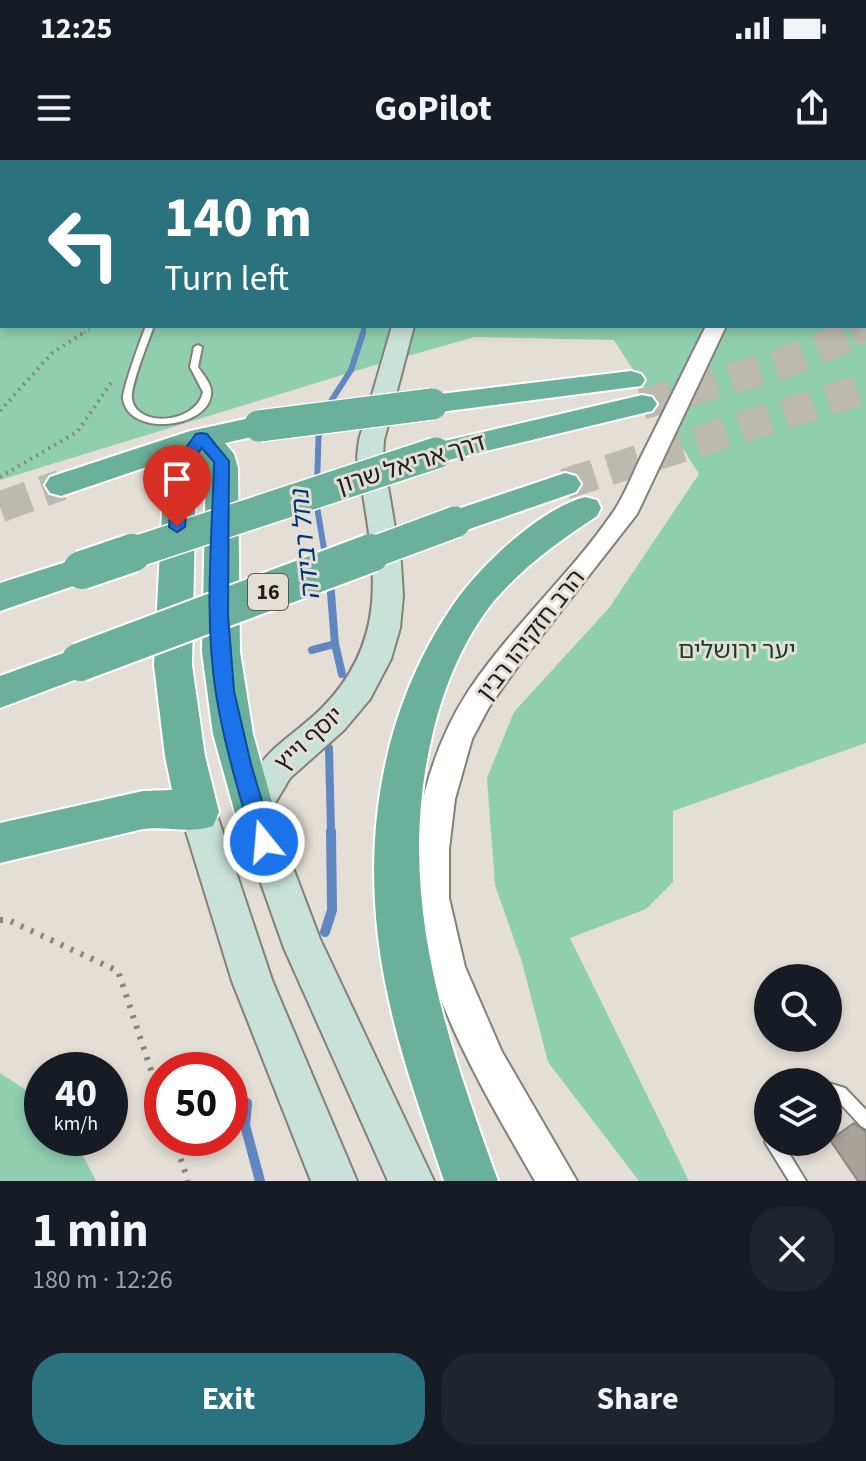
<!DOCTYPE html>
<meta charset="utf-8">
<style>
body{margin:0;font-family:"Source Sans 3","Noto Sans Hebrew",sans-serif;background:#20242c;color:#f1f3f6;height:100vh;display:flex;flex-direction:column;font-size:30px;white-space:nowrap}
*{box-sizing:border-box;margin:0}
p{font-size:26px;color:#9ea1a6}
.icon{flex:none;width:44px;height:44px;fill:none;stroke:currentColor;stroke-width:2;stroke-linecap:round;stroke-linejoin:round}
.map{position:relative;height:1021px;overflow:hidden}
.side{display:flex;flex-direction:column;background:#171b24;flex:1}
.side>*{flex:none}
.hud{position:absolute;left:0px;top:0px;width:866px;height:168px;box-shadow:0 4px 12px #0003;background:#2b727f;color:#fff;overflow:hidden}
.fabs{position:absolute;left:754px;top:804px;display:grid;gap:16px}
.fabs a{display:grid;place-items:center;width:88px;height:88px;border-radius:50%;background:#171b24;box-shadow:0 4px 12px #0003;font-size:40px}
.speed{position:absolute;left:24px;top:892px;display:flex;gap:16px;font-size:40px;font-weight:700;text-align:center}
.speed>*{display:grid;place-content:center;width:104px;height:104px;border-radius:50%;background:#171b24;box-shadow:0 4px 12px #0003;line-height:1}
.speed small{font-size:20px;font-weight:400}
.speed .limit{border:12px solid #d22;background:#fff;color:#111}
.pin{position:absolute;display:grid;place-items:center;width:68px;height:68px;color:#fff;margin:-82px -34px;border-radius:50% 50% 50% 0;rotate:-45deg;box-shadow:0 0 8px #0007}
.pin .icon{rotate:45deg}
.me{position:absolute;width:88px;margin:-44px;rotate:343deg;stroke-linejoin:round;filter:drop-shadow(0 0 6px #0008)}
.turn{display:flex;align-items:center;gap:28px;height:168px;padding:0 32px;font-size:36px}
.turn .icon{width:104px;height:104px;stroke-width:2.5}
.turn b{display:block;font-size:56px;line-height:68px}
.round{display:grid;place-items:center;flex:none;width:84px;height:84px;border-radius:32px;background:#20242c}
.headline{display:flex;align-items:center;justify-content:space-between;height:136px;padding:0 32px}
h1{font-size:48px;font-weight:700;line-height:60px}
.cta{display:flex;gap:16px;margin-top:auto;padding:16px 32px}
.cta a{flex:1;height:92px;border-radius:32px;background:#2b727f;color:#fff;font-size:32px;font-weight:700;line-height:92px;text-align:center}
.cta a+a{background:#20242c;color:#f1f3f6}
.status{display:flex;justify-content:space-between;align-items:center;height:56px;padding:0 40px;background:#171b24;direction:ltr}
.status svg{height:22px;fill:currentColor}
header{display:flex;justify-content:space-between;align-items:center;height:104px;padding:0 32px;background:#171b24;font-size:36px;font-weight:700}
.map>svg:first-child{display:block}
</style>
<div class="status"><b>12:25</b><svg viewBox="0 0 49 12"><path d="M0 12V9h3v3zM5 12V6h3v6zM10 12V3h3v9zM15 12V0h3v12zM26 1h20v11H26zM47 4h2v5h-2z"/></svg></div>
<header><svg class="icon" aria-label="menu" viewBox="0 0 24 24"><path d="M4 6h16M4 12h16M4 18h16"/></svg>GoPilot<svg class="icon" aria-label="share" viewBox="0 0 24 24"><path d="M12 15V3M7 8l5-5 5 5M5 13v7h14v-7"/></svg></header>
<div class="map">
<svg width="866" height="1021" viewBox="0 0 866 1021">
<rect width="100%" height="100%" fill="#e3dfd6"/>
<g fill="#8fceaf" fill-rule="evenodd">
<path d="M0,0H866V583L673,651V722L646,749L570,778L689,1021H639L548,902L522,802L495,725L487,618L514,552L609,448L699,314L614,180L475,177L375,205L0,320ZM2,2H864V166H2Z"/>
<path d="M0,913L42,941V978H74L96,1021H0Z"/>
</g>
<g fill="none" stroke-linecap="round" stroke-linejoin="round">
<path stroke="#6187c1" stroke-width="5" d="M363,175L364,166"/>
<g stroke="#6187c1" stroke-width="6">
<path d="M326,249L351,210L363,173"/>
<path d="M317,323L319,265"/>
<path d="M316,341L325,395"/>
</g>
<g stroke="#6187c1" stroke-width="8">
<path d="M325,393L326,399"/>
<path d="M330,420L335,484L342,514"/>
<path d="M312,490L335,484"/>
<path d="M329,588L331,673"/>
</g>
<g stroke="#6187c1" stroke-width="10">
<path d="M325,772L332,750L331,671"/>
<path d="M247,943L245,965L260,1021"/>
</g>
</g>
<path fill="#a7a29a" stroke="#8c8880" stroke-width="2" d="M854,963L866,972V1021H858L830,980Z"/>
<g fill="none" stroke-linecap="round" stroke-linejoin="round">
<path stroke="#bcb9b1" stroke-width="24" stroke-dasharray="24 12" stroke-linecap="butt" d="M852,175L866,170"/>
<g stroke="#bcb9b1" stroke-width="31" stroke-dasharray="31 15" stroke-linecap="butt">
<path d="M642,244L776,206L857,173"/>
<path d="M565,324L866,228"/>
<path d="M0,347L61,325"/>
</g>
<defs>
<g id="service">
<path d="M146,166L153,168C148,183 130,226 132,239C137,269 197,263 203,232L190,207L194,187L198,185L202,187L198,207C203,215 213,225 211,235C207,269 127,277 123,238C123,228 141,178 146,166Z"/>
<path d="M828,923L845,928L866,950V969L861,966L836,939L828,937Z"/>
<path d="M768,976V982H782L806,1021H789L768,987L765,982Z"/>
</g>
<g id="tertiary">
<path d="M785,0H801L784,2Z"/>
<path d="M706,166H726L637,354L518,506L489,547L472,579L455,639L449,689V738L465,807L502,892L577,1021H535C488,939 424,834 415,738C409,668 431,588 469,530C512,466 571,414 614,351C626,333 634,310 644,291C665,249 685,208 706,166Z"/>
</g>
<g id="secondary">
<rect x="418" y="0" width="18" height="2"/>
<path d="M392,166H414L384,280L383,297L401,403L403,436L400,468L391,499L370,539L344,570L290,618L271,650L320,779L434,1021H388L284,788L235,650C245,628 256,606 274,589C289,575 306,564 321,549C397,473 371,392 357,297L359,280Z"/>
<path d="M198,636L211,641L216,652L272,820L357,1021H311L232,821L180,652L185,641Z"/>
</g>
<g id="trunk">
<path d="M631,211L641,214L645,220L641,226L432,253L422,251L417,244L422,237L432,235Z"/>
<path d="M642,235L652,237L657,244L652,251L436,303L425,300L421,293L425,286L436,283Z"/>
<path d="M259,256L270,259L274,266L270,273L225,283L234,294L238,308L240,492L253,574L274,650L268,664L253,669L238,664L213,574L202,492L206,308L202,297L196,314L192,505L205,596L219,652L213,666C190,674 167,666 143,669L0,703V663L143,631L172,630L165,596L154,505L164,314L170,299L61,336L50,333L45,325L50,317L190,271Z"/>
<path d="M565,313L576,316L581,324L576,332L455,374L443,370L438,362L443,354Z"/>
<path d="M585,337L597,340L601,348L597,356C559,381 524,406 494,441C464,478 444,526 433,572C394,732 444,872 498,1021H444C424,960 401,899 388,836C358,700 375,557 455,442C482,404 540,349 585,337Z"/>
<path d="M82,397L94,401L99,410L94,419L0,451V423Z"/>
<path d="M80,487L93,491L99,502L93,513L0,548V516Z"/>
</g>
</defs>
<use href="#service" stroke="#848077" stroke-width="4"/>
<use href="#tertiary" stroke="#848077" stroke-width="4"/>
<use href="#secondary" stroke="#848077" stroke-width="4"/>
<use href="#trunk" stroke="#fff" stroke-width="4"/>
<g stroke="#88857e" stroke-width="3" stroke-dasharray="1 4" stroke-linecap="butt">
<path d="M312,0L318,2"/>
<path d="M80,175L95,166"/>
</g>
<g stroke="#88857e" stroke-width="4" stroke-dasharray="2 5" stroke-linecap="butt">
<path d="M0,251L52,193L83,173"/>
<path d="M0,317L77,272L111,223"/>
</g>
<g stroke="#88857e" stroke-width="6" stroke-dasharray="3 8" stroke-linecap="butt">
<path d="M0,760H8L118,811L162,943"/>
<path d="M174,978L188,1021"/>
</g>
<use href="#service" fill="#fff" fill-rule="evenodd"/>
<use href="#tertiary" fill="#fff" fill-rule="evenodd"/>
<use href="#secondary" fill="#c8e1d9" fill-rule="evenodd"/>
<use href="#trunk" fill="#6bb09a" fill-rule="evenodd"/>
<defs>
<g id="trunk-bridge-far1">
<path d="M259,266L432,244"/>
<path d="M126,395L436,293"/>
<path d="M366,395L455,362"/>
</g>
<g id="trunk-bridge">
<path d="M82,410L132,393"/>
<path d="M80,502L371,393"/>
</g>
</defs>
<use href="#trunk-bridge-far1" stroke="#fff" stroke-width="34" stroke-linecap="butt"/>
<use href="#trunk-bridge" stroke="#fff" stroke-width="42" stroke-linecap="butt"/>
<use href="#trunk-bridge-far1" stroke="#6bb09a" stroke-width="31"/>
<use href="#trunk-bridge" stroke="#6bb09a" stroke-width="38"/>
</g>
<path fill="#1a73e8" stroke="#114b97" stroke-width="2" d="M201,273L207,274L229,301L228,454L234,531L251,604L274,682L271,688L264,691L256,688L253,682C239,633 224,584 216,534C204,458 212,378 214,302L202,288L189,304L185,367L177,372L169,367L174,304L196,274Z"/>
<g text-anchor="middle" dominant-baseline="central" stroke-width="6" stroke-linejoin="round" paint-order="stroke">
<rect fill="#e3dfd6" stroke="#5b5954" stroke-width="2" x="248" y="414" width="40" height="36" rx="6"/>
<g font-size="22" font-weight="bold" fill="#21201c">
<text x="268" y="432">16</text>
</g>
<g font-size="24" fill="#21201c" stroke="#e3dfd6">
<text transform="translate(411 304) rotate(-17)">דרך אריאל שרון</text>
<text transform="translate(531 475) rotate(-52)">הרב חזקיהו רבין</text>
<text transform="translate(309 579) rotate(-42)">יוסף וייץ</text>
</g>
<g font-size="24" fill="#1a3e2e" stroke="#e3dfd6">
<text x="737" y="490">יער ירושלים</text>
</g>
<g font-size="26" font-style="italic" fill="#013278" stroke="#e3dfd6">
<text transform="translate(305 385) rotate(-96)">נחל רבידה</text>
</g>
</g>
</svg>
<div class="fabs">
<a><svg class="icon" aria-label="search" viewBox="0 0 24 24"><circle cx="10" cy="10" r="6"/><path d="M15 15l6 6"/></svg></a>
<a><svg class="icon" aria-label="layers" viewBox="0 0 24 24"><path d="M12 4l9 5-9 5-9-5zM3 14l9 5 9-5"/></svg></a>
</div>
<div class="speed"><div>40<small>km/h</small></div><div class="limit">50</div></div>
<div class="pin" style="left:177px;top:367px;background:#d93025"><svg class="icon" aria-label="arrive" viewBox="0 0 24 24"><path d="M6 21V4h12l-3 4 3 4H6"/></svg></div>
<svg class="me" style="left:264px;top:682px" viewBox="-20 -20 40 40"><circle r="17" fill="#1a73e8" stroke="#fff" stroke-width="3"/><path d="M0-11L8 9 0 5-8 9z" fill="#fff"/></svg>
<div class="hud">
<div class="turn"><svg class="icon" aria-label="left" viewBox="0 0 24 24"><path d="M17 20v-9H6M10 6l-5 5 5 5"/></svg><div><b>140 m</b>Turn left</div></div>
</div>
</div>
<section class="side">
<div class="headline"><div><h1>1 min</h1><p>180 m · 12:26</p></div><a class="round"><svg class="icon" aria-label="close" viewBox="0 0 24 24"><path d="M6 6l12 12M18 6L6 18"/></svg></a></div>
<div class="cta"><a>Exit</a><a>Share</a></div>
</section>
